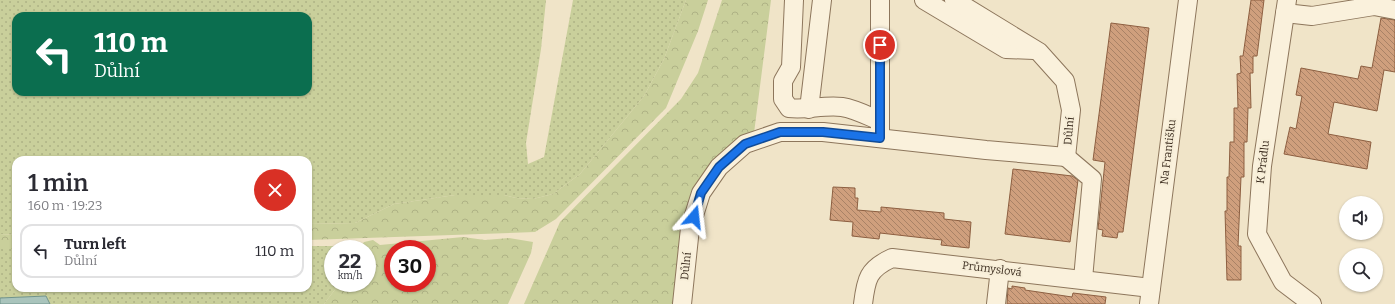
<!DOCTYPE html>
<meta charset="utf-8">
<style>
body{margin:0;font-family:Bitter,serif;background:#f7f7f7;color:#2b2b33;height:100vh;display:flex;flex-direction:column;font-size:15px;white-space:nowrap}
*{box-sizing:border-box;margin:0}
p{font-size:13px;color:#7c7c81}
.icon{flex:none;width:22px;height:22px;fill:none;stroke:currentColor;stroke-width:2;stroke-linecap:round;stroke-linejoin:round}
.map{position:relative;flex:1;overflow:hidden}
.panel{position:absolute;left:12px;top:156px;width:300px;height:136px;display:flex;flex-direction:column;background:#fff;border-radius:12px;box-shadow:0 1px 3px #0004}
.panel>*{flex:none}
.top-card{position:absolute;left:12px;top:12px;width:300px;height:84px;border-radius:12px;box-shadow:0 1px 3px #0004;background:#0b6e4f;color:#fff;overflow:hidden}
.controls{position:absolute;left:1339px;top:196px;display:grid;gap:8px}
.controls a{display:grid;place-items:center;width:44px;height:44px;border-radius:50%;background:#fff;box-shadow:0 1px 3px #0004;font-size:20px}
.speed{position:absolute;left:324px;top:240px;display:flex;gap:8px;font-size:20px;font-weight:700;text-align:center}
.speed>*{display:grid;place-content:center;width:52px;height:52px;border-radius:50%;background:#fff;box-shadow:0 1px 3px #0004;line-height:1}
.speed small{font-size:10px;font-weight:400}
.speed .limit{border:6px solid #d22;background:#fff;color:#111}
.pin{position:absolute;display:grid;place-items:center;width:34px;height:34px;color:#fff;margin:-17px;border:2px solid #fff;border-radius:50%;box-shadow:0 1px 4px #0007}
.me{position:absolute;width:44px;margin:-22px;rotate:17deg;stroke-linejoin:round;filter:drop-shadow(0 0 3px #0008)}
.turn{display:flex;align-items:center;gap:14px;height:84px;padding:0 16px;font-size:18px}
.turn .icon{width:52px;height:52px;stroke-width:2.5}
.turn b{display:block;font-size:28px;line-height:34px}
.round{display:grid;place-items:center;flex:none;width:42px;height:42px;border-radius:21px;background:#f7f7f7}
.headline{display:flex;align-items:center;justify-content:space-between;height:68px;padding:0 16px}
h1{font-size:24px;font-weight:600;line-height:30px}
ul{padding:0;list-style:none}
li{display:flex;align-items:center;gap:12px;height:54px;margin:0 8px 6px;padding:0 8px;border:2px solid #e1e1e2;border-radius:12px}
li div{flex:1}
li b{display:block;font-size:15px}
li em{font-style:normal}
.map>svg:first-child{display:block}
</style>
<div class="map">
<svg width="1395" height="304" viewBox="0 0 1395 304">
<defs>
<pattern id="grass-dots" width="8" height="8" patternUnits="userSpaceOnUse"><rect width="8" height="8" fill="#c9cf9b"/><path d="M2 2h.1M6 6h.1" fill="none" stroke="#aeb285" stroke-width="1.8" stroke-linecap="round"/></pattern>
<pattern id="forest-crowns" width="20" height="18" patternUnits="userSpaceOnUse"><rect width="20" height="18" fill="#c9cf9b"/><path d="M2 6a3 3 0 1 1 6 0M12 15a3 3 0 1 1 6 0" fill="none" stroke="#aeb285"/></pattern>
<pattern id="building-back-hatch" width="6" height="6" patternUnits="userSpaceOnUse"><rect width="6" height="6" fill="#cf9f7d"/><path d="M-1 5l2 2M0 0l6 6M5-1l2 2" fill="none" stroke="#a98266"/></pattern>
</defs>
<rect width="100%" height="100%" fill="#f0e4c8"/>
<g fill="url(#grass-dots)" fill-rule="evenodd">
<path d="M0,0H546L541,49L526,143L528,164L544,157L573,0H686L664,59L644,96L580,174L553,194L533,199L516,198L504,195H455L394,204L355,223L308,224V160H16V235L0,234ZM16,16H308V92H16Z"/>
<path d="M308,246H360L359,249H333V283H340L324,304H50L46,296L0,298V249H16V288H308Z"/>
</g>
<g fill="url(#forest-crowns)" fill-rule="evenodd">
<path d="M686,0H708L698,31L666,108L556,219L535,232L308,240V224L355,223L394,204L455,195H504L516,198L533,199L553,194L580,174L644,96L664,59Z"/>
<path d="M722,0H771L753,141L701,193L682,304H524L560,222L681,99L698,73Z"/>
<path d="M0,234L16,235V249H0Z"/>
<path d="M463,237L485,240L509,238L533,242L531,253L508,304H324L340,283H367V249H359L364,242L373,240L380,245ZM393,249H427V283H393Z"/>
</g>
<path fill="#a9c4bc" stroke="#6f938a" d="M46,296L50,304H0V298Z"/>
<g fill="url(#building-back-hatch)" stroke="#8d5f41">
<path d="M1251,0H1264L1257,56H1253V73H1250L1251,108H1248L1247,142H1244V177H1241L1238,246H1241V280H1227L1225,211H1227V177H1229L1230,142H1234V108H1238L1237,74L1241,73L1240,56H1243Z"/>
<path d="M1381,18L1395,20V72L1384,70L1377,111L1334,102L1328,134L1371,142L1367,169L1284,154L1290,127L1296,129L1302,96L1296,95L1301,68L1358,79L1361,66L1372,68Z"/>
<path d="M1111,23L1149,28L1123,232H1118L1117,238L1102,236L1103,230L1098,229L1105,162L1093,160Z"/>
<path d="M1013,169L1072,176L1078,180L1070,242L1005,234Z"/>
<path d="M833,187L855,188V198H858L857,210L881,212V207L944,213V219L971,222L969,248L941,245L942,240L880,233L879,239L852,236L853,222L830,220Z"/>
<path d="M1012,286L1025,288V290L1072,297L1073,293L1106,297L1105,304H1007L1008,288L1012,289Z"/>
</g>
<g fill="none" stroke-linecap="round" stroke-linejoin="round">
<defs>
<g id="minor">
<path d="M794,0L791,67L783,81V99L789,108C806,110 824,105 842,107C855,109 868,116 880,121"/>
<path d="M880,0V131"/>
<path d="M924,0L1006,49L1034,50"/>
<path d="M954,0L1039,52L1065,81L1071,110L1066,157"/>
<path d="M1287,0L1262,166L1257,234L1283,282L1312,304"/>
<path d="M1285,13L1312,16L1374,6L1395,10"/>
<path d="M809,109L822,0"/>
<path d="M1066,157L1092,179L1083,279"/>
<path d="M682,304L690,228L701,193L719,167L745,144L780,132H823L986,150L1066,157"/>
<path d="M863,304C866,279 868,269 892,258L1151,288"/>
<path d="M996,304L1000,269"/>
<path d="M1149,304L1188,0"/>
</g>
</defs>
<use href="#minor" stroke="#8d765c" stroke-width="20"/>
<use href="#minor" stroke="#faf1dc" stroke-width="18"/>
</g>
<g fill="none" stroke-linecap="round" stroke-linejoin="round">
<defs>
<path id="route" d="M694,217L701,193L719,167L745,144L780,132H823L880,138V45"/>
</defs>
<use href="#route" stroke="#114b97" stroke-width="10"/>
<use href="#route" stroke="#1a73e8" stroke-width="7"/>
</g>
<g text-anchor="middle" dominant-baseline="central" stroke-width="4" stroke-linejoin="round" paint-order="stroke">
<g font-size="11" fill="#3d2e20" stroke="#f7eed8">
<text transform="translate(1069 131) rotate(-85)">Důlní</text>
<text transform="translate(1168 152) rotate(-83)">Na Františku</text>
<text transform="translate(1263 162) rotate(-83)">K Prádlu</text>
<text transform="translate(686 266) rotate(-84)">Důlní</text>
<text transform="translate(992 269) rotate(7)">Průmyslová</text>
</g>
</g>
</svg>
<div class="controls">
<a><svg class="icon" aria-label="sound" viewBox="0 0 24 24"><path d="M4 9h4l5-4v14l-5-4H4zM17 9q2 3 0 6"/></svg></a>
<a><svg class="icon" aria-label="search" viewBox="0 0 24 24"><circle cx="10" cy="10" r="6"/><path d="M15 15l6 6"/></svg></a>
</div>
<div class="speed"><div>22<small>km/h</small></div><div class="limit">30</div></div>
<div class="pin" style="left:880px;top:45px;background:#d93025"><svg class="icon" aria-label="arrive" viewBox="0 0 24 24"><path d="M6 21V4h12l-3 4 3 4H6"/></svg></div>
<svg class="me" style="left:694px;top:217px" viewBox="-20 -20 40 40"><path d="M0-17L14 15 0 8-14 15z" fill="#1a73e8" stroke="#fff" stroke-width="4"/></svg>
<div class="top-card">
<div class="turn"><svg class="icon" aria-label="left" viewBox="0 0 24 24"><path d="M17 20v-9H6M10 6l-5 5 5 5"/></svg><div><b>110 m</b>Důlní</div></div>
</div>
<section class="panel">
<div class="headline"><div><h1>1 min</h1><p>160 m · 19:23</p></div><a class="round" style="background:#d93025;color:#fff"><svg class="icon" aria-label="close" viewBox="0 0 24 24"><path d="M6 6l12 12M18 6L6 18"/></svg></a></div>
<ul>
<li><svg class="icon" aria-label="left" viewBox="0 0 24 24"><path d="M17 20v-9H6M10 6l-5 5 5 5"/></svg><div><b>Turn left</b><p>Důlní</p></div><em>110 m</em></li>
</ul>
</section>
</div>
